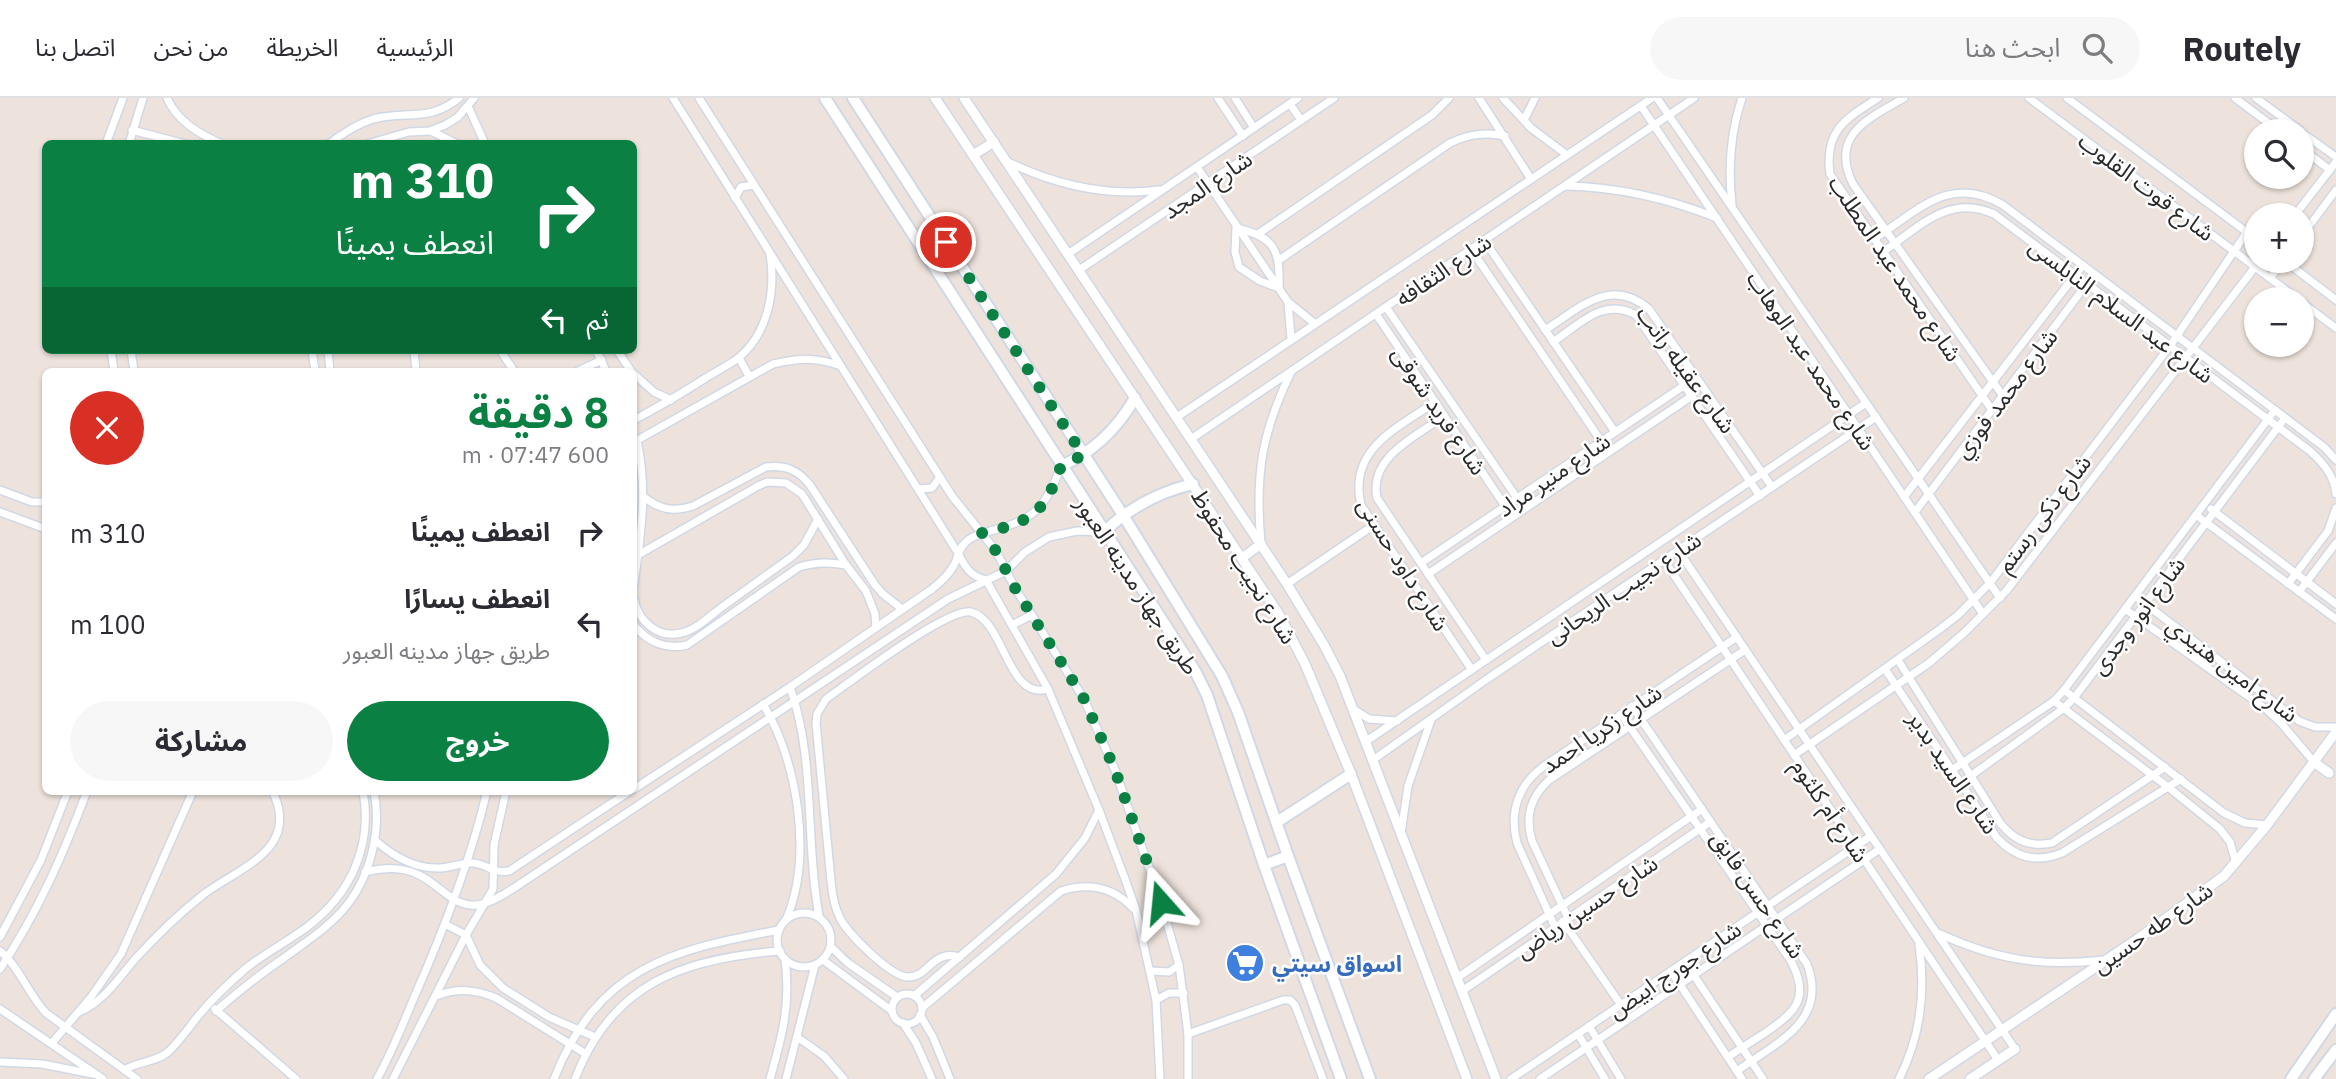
<!DOCTYPE html>
<html lang="ar">
<meta charset="utf-8">
<style>
body{margin:0;font-family:"IBM Plex Sans","Noto Sans Arabic",sans-serif;background:#f7f7f7;color:#2b2b33;direction:rtl;height:100vh;display:flex;flex-direction:column;font-size:26px;white-space:nowrap}
*{box-sizing:border-box;margin:0}
p{font-size:23px;color:#7c7c81}
.icon{flex:none;width:38px;height:38px;fill:none;stroke:currentColor;stroke-width:2;stroke-linecap:round;stroke-linejoin:round}
.map{position:relative;flex:1;overflow:hidden;direction:ltr}
.drawer{position:absolute;left:42px;top:270px;width:595px;height:427px;display:flex;flex-direction:column;background:#fff;border-radius:10px;box-shadow:0 2px 5px #0004;direction:rtl}
.drawer>*{flex:none}
.banner{position:absolute;left:42px;top:42px;width:595px;height:214px;border-radius:10px;box-shadow:0 2px 5px #0004;direction:rtl;background:#0b8043;color:#fff;overflow:hidden}
.tools{position:absolute;left:2244px;top:21px;display:grid;gap:14px}
.tools a{display:grid;place-items:center;width:70px;height:70px;border-radius:50%;background:#fff;box-shadow:0 2px 5px #0004;font-size:35px}
.pin{position:absolute;display:grid;place-items:center;width:60px;height:60px;color:#fff;margin:-30px;border:4px solid #fff;border-radius:50%;box-shadow:0 2px 7px #0007}
.me{position:absolute;width:77px;margin:-38px;rotate:342deg;stroke-linejoin:round;filter:drop-shadow(0 0 5px #0008)}
.turn{display:flex;align-items:center;gap:24px;height:147px;padding:0 28px;font-size:32px}
.turn .icon{width:91px;height:91px;stroke-width:2.5}
.turn b{display:block;font-size:49px;line-height:60px}
.then{display:flex;align-items:center;height:66px;padding:0 28px;background:#0003;gap:14px;font-size:26px}
.round{display:grid;place-items:center;flex:none;width:74px;height:74px;border-radius:37px;background:#f7f7f7}
.overview{display:flex;align-items:center;justify-content:space-between;height:119px;padding:0 28px}
h1{font-size:42px;font-weight:700;line-height:52px;color:#0b8043}
.primary-button{display:flex;gap:14px;margin-top:auto;padding:14px 28px}
.primary-button a{flex:1;height:80px;border-radius:42px;background:#0b8043;color:#fff;font-size:28px;font-weight:700;line-height:80px;text-align:center}
.primary-button a+a{background:#f7f7f7;color:#2b2b33}
ul{padding:0;list-style:none}
li{display:flex;align-items:center;gap:21px;height:91px;padding:0 28px}
li div{flex:1}
li b{display:block;font-size:26px}
li em{font-style:normal}
header{display:flex;align-items:center;gap:42px;box-sizing:border-box;height:98px;padding:0 35px;background:#fff;border-bottom:2px solid #e1e1e2}
header strong{font-size:33px}
nav{display:flex;gap:38px;margin-inline-start:auto;font-size:24px}
.search{width:490px;height:63px;background:#f7f7f7;display:flex;align-items:center;gap:18px;box-sizing:border-box;padding:0 24px;border-radius:38px;color:#7c7c81;font-size:26px}
.map>svg:first-child{display:block}
</style>
<header>
<strong>Routely</strong>
<div class="search"><svg class="icon" aria-label="search" viewBox="0 0 24 24"><circle cx="10" cy="10" r="6"/><path d="M15 15l6 6"/></svg>ابحث هنا</div>
<nav><a>الرئيسية</a><a>الخريطة</a><a>من نحن</a><a>اتصل بنا</a></nav>
</header>
<div class="map">
<svg width="2336" height="981" viewBox="0 0 2336 981">
<rect width="100%" height="100%" fill="#eee3dc"/>
<g fill="none" stroke-linecap="round" stroke-linejoin="round">
<defs>
<g id="minor">
<path d="M167,0C177,23 199,36 222,46"/>
<path d="M673,0L958,455C965,469 970,478 986,482L1048,591L1099,712L1125,781L1136,812L1156,902L1160,981"/>
<path d="M699,0L952,398L996,453L1015,490L1084,601L1115,672L1161,804L1179,867L1188,936V981"/>
<path d="M1218,0L1243,38"/>
<path d="M1235,0L1254,30"/>
<path d="M1479,0L1531,81"/>
<path d="M1503,0L1531,30L1567,57"/>
<path d="M1657,0L2000,500"/>
<path d="M1878,0C1845,21 1824,33 1830,76L1992,312"/>
<path d="M1904,0C1868,21 1829,37 1853,86L2003,298"/>
<path d="M2029,0L2298,201"/>
<path d="M2067,0L2256,141"/>
<path d="M2235,0L2279,33"/>
<path d="M2256,0L2301,33"/>
<path d="M1290,6L1301,22"/>
<path d="M468,8L485,46"/>
<path d="M1641,8L1983,516"/>
<path d="M1524,22L1535,0"/>
<path d="M132,32L185,46"/>
<path d="M431,33L457,46"/>
<path d="M2301,34L2336,59"/>
<path d="M106,46L123,0"/>
<path d="M129,46L143,0"/>
<path d="M329,46C343,35 357,26 373,21C407,12 428,25 459,0"/>
<path d="M367,46L409,34L430,33L445,27L458,19L474,0"/>
<path d="M2301,50L2330,72"/>
<path d="M1006,63C1055,87 1105,99 1159,92"/>
<path d="M1197,69L1288,204L1314,225"/>
<path d="M1565,88C1619,89 1667,100 1717,120"/>
<path d="M735,100L741,89L754,87"/>
<path d="M1732,107C1728,71 1730,35 1742,0"/>
<path d="M2295,117L2336,64"/>
<path d="M1236,130C1275,139 1280,151 1279,190L1260,183L1239,169L1235,154Z"/>
<path d="M1258,136L1432,17L1449,0"/>
<path d="M2301,139L2336,92"/>
<path d="M1874,141C1918,113 1950,75 2003,107L2324,349L2336,362"/>
<path d="M1484,142L1615,334"/>
<path d="M1471,151L1601,343"/>
<path d="M1883,154C1918,130 1949,95 1994,116L2310,353C2323,365 2334,377 2336,396"/>
<path d="M1068,156L1298,0"/>
<path d="M1279,162L1450,45C1469,36 1485,34 1505,38"/>
<path d="M2285,163L2336,202"/>
<path d="M1079,172L1334,0"/>
<path d="M2270,180L2283,163"/>
<path d="M2301,204L2336,230"/>
<path d="M1288,205L1291,240"/>
<path d="M1386,209L1517,400"/>
<path d="M1376,216L1505,408"/>
<path d="M1545,232C1580,210 1610,178 1649,211L1772,389"/>
<path d="M1553,244C1580,226 1603,199 1636,217L1760,398"/>
<path d="M111,252L114,273"/>
<path d="M131,252L134,273"/>
<path d="M312,252L315,273"/>
<path d="M328,252L330,273"/>
<path d="M414,252L416,273"/>
<path d="M500,252L514,273"/>
<path d="M596,252L606,273"/>
<path d="M617,252L631,273"/>
<path d="M739,260L749,278"/>
<path d="M578,273L602,262"/>
<path d="M634,276L654,294L671,302"/>
<path d="M1435,304C1396,331 1348,351 1361,407L1472,572"/>
<path d="M1444,318C1417,338 1368,359 1377,400L1486,562"/>
<path d="M1177,319L1652,0"/>
<path d="M634,322C658,309 681,296 704,281C715,274 727,268 737,261C768,237 776,193 770,156"/>
<path d="M1191,341L1694,0"/>
<path d="M634,344L773,266C800,260 815,259 841,268"/>
<path d="M919,391L932,390L940,379"/>
<path d="M0,392L32,404H46"/>
<path d="M644,399C660,412 674,414 693,408L766,369C786,367 798,372 810,387L875,487L883,496L902,511"/>
<path d="M1904,399L2083,167"/>
<path d="M2211,411L2336,506"/>
<path d="M0,414L46,431"/>
<path d="M1915,414L2089,183"/>
<path d="M2196,417L2336,521"/>
<path d="M1261,446C1255,378 1261,336 1291,274"/>
<path d="M1678,452L2015,951"/>
<path d="M638,457L758,388L767,384L786,385L802,396L846,467L866,493L875,516L876,529"/>
<path d="M1664,462L1998,962"/>
<path d="M1421,465L1685,287"/>
<path d="M1428,476L1692,298"/>
<path d="M634,486C641,434 648,394 637,342"/>
<path d="M1287,486L1374,427"/>
<path d="M2288,486L2328,433L2336,410"/>
<path d="M2299,494L2336,445"/>
<path d="M2135,498L2299,623L2315,629H2336"/>
<path d="M634,501C638,523 658,541 681,535C696,532 710,518 722,509C746,492 769,475 793,458L804,447L818,421"/>
<path d="M2125,511L2266,611L2281,625L2314,664"/>
<path d="M634,527C647,544 666,552 687,547L799,469C816,464 829,464 846,467"/>
<path d="M1012,527L1032,517"/>
<path d="M1898,562L2001,726C2015,743 2030,749 2052,745L2165,669"/>
<path d="M1885,571L1997,740C2016,760 2036,765 2062,755L2181,681"/>
<path d="M790,589C816,662 805,743 819,818"/>
<path d="M2064,592L2224,715L2245,725L2267,727"/>
<path d="M2054,603L2168,689L2220,731L2230,744L2236,765"/>
<path d="M763,606C798,663 813,760 786,822"/>
<path d="M1632,608L1807,866C1829,923 1776,945 1737,973"/>
<path d="M1353,611L1369,621L1397,623"/>
<path d="M1621,616L1791,863C1811,901 1795,914 1765,935C1752,943 1740,951 1728,959"/>
<path d="M1784,642L1940,531L1958,517L1990,485L2170,248L2247,134"/>
<path d="M1365,644L1866,305"/>
<path d="M1794,657L1929,565L1964,535L2007,492L2255,169"/>
<path d="M1373,662L1487,581L1876,319"/>
<path d="M1952,672L2054,603L2064,592L2275,312"/>
<path d="M1961,685L2064,610L2074,600L2285,320"/>
<path d="M634,691L790,589L932,491C942,483 951,475 956,463C958,456 960,449 966,444C972,437 982,436 990,433C1033,423 1046,410 1061,368"/>
<path d="M1401,735L1408,688L1431,622"/>
<path d="M376,743C393,758 416,771 440,770C451,770 462,764 473,765C488,766 492,776 509,773L630,693"/>
<path d="M365,774C384,770 401,768 419,777C441,787 455,813 482,806C495,803 506,795 517,788L948,501L1006,473L1025,454L1049,439L1077,433L1104,434"/>
<circle cx="804" cy="842" r="27"/>
<path d="M1568,820L1532,743C1525,718 1530,700 1549,682L1745,552"/>
<path d="M1563,823L1621,907"/>
<path d="M445,826L466,837L480,867L503,890L549,919L595,939"/>
<path d="M1555,829L1517,745C1509,714 1518,687 1544,668L1737,539"/>
<path d="M1940,836C1997,862 2042,869 2105,862"/>
<path d="M0,839L41,762L68,693"/>
<path d="M831,849L848,865L897,899"/>
<path d="M0,853C18,867 29,897 46,915L137,981"/>
<path d="M960,859C931,851 930,879 908,879C891,879 847,835 840,820C834,808 832,796 831,783L816,625L817,616L826,601C850,584 948,509 971,514C1005,523 1007,603 1048,591"/>
<path d="M823,862L892,913"/>
<path d="M1685,864L1763,981"/>
<path d="M0,871C38,814 63,757 87,693"/>
<path d="M1151,873L1169,874L1179,867"/>
<path d="M1671,873L1742,981"/>
<path d="M1457,880L1702,711"/>
<path d="M1462,893L1710,724"/>
<circle cx="907" cy="911" r="15"/>
<path d="M436,898C457,890 475,891 496,900L586,956"/>
<path d="M914,898L1056,776L1085,740L1099,712"/>
<path d="M1156,902L1169,895H1184"/>
<path d="M922,910L1061,793C1089,784 1113,789 1133,810"/>
<path d="M0,911L103,981"/>
<path d="M215,911L296,981"/>
<path d="M216,913C238,894 260,876 284,860C304,845 325,832 342,813C370,782 382,733 374,693"/>
<path d="M79,914C106,902 118,880 137,859C158,836 180,815 204,796C224,781 260,765 273,744C283,728 281,709 272,693"/>
<path d="M920,917L933,939L950,981"/>
<path d="M903,925L916,945L932,981"/>
<path d="M1589,928L1621,981"/>
<path d="M1188,936L1283,902H1290L1295,907L1323,981"/>
<path d="M1578,936L1605,981"/>
<path d="M797,939L824,958L844,981"/>
<path d="M52,945L91,899L121,856L193,693"/>
<path d="M0,964L42,966L93,976"/>
<path d="M124,972C138,963 155,965 168,954C180,943 189,929 199,917C213,900 229,885 245,871C265,855 287,844 307,829C351,796 373,747 363,693"/>
<path d="M377,981C391,956 402,929 413,902C443,834 470,765 487,693"/>
<path d="M393,981L466,837L493,791L494,747L506,693"/>
<path d="M554,981C598,869 671,852 779,832"/>
<path d="M575,981C612,885 684,860 780,853"/>
<path d="M770,981C782,939 791,906 785,861"/>
<path d="M786,981L815,867"/>
<path d="M1511,981L1871,738"/>
<path d="M1540,981L1880,751"/>
<path d="M1899,981C1921,938 1926,894 1919,847"/>
</g>
<g id="tertiary">
<path d="M935,0L1280,518L1305,566L1351,676L1467,981"/>
<path d="M964,0L1287,486L1324,547L1340,578L1496,981"/>
<path d="M973,57L994,44"/>
<path d="M1242,460L1261,446"/>
<path d="M2314,664L2329,675"/>
<path d="M1929,981L2139,840L2224,778L2267,727L2336,634"/>
<path d="M1970,981L2015,951"/>
</g>
<g id="secondary">
<path d="M825,0L1195,573L1207,597L1264,767L1341,981"/>
<path d="M853,0L1123,417L1222,578L1238,614L1288,758L1370,981"/>
<path d="M1061,368C1094,354 1117,331 1135,300"/>
<path d="M1104,434C1130,409 1159,394 1193,386"/>
<path d="M1277,724L1351,676"/>
<path d="M1264,767L1288,758"/>
<path d="M2291,981L2336,916"/>
<path d="M2314,981L2336,952"/>
</g>
</defs>
<use href="#minor" stroke="#d1d8e5" stroke-width="10"/>
<use href="#tertiary" stroke="#d1d8e5" stroke-width="12"/>
<use href="#secondary" stroke="#d1d8e5" stroke-width="14"/>
<use href="#minor" stroke="#fff" stroke-width="7"/>
<use href="#tertiary" stroke="#fff" stroke-width="9"/>
<use href="#secondary" stroke="#fff" stroke-width="10"/>
</g>
<g fill="none" stroke-linecap="round" stroke-linejoin="round">
<path stroke="#0b8043" stroke-width="12" stroke-dasharray="0 21.6" d="M946,144L1083,357L1061,368C1044,417 1030,424 982,435L996,453L1015,490L1084,601L1115,672L1161,804"/>
</g>
<defs>
<symbol id="supermarket-disc" viewBox="-11 -11 22 22"><circle r="9.5" fill="#3f7fe0" stroke="#fff"/><path d="M-6-5.5h2.5l.6 2H6L4.5 2H-2.5L-4.4-4H-6ZM-1.5 3.2a1.3 1.3 0 1 0 .1 0ZM3 3.2a1.3 1.3 0 1 0 .1 0Z" fill="#fff"/></symbol>
</defs>
<g fill-rule="evenodd">
<use href="#supermarket-disc" x="1223" y="843" width="44" height="44"/>
</g>
<g text-anchor="middle" dominant-baseline="central" stroke-width="5" stroke-linejoin="round" paint-order="stroke">
<g font-size="23" fill="#2b2b2b" stroke="#fff">
<text transform="translate(1207 86) rotate(-34)">شارع المجد</text>
<text transform="translate(2147 88) rotate(37)">شارع قوت القلوب</text>
<text transform="translate(1896 170) rotate(56)">شارع محمد عبد المطلب</text>
<text transform="translate(1443 171) rotate(-34)">شارع الثقافه</text>
<text transform="translate(2122 212) rotate(37)">شارع عبد السلام النابلسى</text>
<text transform="translate(1812 262) rotate(56)">شارع محمد عبد الوهاب</text>
<text transform="translate(1687 271) rotate(54)">شارع عقيله راتب</text>
<text transform="translate(2005 295) rotate(-53)">شارع محمد فوزي</text>
<text transform="translate(1440 312) rotate(56)">شارع فريد شوقى</text>
<text transform="translate(1553 376) rotate(-34)">شارع منير مراد</text>
<text transform="translate(2043 415) rotate(-53)">شارع ذكى رستم</text>
<text transform="translate(1404 466) rotate(58)">شارع داود حسنى</text>
<text transform="translate(1245 468) rotate(58)">شارع نجيب محفوظ</text>
<text transform="translate(1138 487) rotate(57)">طريق جهاز مدينه العبور</text>
<text transform="translate(1623 489) rotate(-34)">شارع نجيب الريحانى</text>
<text transform="translate(2137 517) rotate(-53)">شارع انور وجدى</text>
<text transform="translate(2233 571) rotate(37)">شارع امين هنيدي</text>
<text transform="translate(1601 630) rotate(-34)">شارع زكريا احمد</text>
<text transform="translate(1954 674) rotate(56)">شارع السيد بدير</text>
<text transform="translate(1831 712) rotate(56)">شارع أم كلثوم</text>
<text transform="translate(1759 796) rotate(56)">شارع حسن فايق</text>
<text transform="translate(1586 808) rotate(-34)">شارع حسين رياض</text>
<text transform="translate(2152 829) rotate(-35)">شارع طه حسين</text>
<text transform="translate(1674 871) rotate(-34)">شارع جورج ابيض</text>
</g>
<g font-size="23" font-weight="bold" fill="#366cbe" stroke="#fff" text-anchor="start">
<text x="1272" y="865">اسواق سيتي</text>
</g>
</g>
</svg>
<div class="tools">
<a><svg class="icon" aria-label="search" viewBox="0 0 24 24"><circle cx="10" cy="10" r="6"/><path d="M15 15l6 6"/></svg></a>
<a>+</a>
<a>−</a>
</div>
<div class="pin" style="left:946px;top:144px;background:#d93025"><svg class="icon" aria-label="arrive" viewBox="0 0 24 24"><path d="M6 21V4h12l-3 4 3 4H6"/></svg></div>
<svg class="me" style="left:1161px;top:804px" viewBox="-20 -20 40 40"><path d="M0-17L14 15 0 8-14 15z" fill="#0b8043" stroke="#fff" stroke-width="4"/></svg>
<div class="banner">
<div class="turn"><svg class="icon" aria-label="right" viewBox="0 0 24 24"><path d="M7 20v-9h11M14 6l5 5-5 5"/></svg><div><b>310 m</b>انعطف يمينًا</div></div>
<div class="then">ثم<svg class="icon" aria-label="left" viewBox="0 0 24 24"><path d="M17 20v-9H6M10 6l-5 5 5 5"/></svg></div>
</div>
<section class="drawer">
<div class="overview"><div><h1>8 دقيقة</h1><p>600 m · 07:47</p></div><a class="round" style="background:#d93025;color:#fff"><svg class="icon" aria-label="close" viewBox="0 0 24 24"><path d="M6 6l12 12M18 6L6 18"/></svg></a></div>
<ul>
<li><svg class="icon" aria-label="right" viewBox="0 0 24 24"><path d="M7 20v-9h11M14 6l5 5-5 5"/></svg><div><b>انعطف يمينًا</b></div><em>310 m</em></li>
<li><svg class="icon" aria-label="left" viewBox="0 0 24 24"><path d="M17 20v-9H6M10 6l-5 5 5 5"/></svg><div><b>انعطف يسارًا</b><p>طريق جهاز مدينه العبور</p></div><em>100 m</em></li>
</ul>
<div class="primary-button"><a>خروج</a><a>مشاركة</a></div>
</section>
</div>
